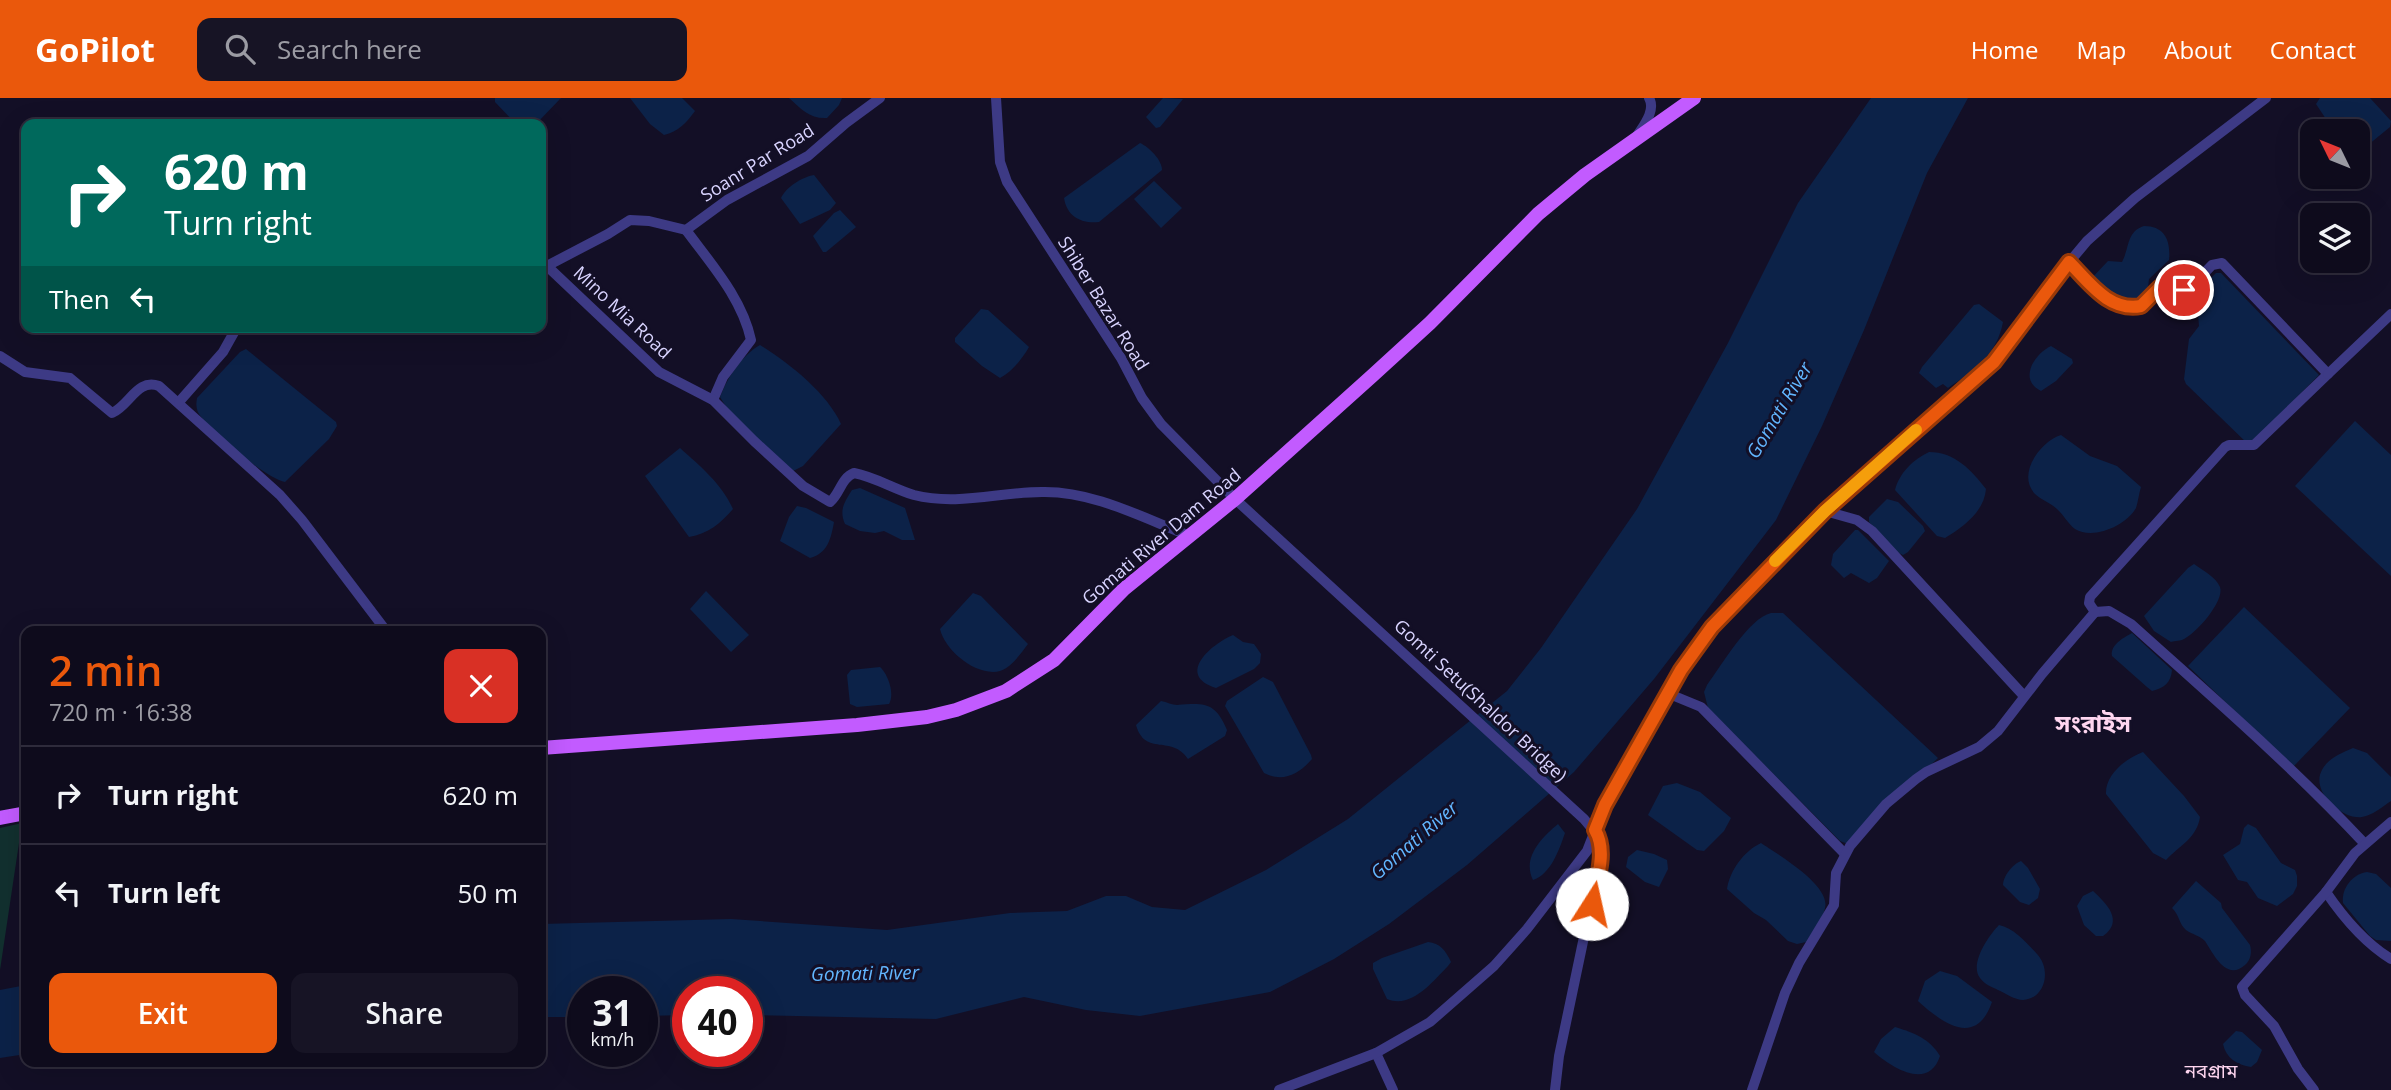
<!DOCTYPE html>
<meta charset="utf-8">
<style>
body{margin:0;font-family:"Open Sans","Noto Sans Bengali",sans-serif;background:#171425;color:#f1f3f6;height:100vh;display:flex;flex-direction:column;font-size:26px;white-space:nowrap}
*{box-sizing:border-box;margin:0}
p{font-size:23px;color:#9b9ba3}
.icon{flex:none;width:38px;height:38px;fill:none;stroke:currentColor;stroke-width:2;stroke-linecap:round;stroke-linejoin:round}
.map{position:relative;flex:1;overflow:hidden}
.panel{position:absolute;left:21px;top:528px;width:525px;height:441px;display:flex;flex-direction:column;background:#0e0b1c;border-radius:14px;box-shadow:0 7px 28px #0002,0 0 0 2px #2e2b3b}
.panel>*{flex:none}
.guide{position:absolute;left:21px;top:21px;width:525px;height:214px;border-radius:14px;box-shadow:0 7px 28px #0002,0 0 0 2px #2e2b3b;background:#00695c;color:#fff;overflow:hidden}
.needle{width:46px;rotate:313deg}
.tools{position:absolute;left:2300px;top:21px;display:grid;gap:14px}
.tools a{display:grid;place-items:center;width:70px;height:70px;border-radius:14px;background:#0e0b1c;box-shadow:0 7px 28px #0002,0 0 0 2px #2e2b3b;font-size:35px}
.speed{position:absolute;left:567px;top:878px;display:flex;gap:14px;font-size:35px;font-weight:700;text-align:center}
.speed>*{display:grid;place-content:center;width:91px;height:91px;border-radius:50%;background:#0e0b1c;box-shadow:0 7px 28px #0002,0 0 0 2px #2e2b3b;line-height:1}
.speed small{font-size:18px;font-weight:400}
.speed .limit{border:10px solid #d22;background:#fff;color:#111}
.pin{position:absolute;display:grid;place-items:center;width:60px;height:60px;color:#fff;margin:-30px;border:4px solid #fff;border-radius:50%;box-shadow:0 2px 7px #0007}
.me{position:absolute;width:77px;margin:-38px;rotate:10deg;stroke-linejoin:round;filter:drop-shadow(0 0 5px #0008)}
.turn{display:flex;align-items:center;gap:24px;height:147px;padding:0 28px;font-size:32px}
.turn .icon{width:91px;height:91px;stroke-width:2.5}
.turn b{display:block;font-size:49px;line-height:60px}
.then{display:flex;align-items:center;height:66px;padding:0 28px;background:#0003;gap:14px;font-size:26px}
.round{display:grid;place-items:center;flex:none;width:74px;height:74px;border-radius:14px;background:#171425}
.headline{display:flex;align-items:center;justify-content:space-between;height:119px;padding:0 28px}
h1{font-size:42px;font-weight:600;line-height:52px;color:#ea580c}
.action{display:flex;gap:14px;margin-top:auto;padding:14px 28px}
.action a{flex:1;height:80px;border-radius:14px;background:#ea580c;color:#fff;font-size:28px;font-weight:600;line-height:80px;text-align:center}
.action a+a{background:#171425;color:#f1f3f6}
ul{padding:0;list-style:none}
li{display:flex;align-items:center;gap:21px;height:98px;padding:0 28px;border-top:2px solid #2e2b3b}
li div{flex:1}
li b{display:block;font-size:26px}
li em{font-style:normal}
header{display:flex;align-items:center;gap:42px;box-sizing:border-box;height:98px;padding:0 35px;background:#ea580c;color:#fff}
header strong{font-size:33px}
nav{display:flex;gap:38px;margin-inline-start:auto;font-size:24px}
.search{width:490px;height:63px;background:#171425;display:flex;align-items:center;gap:18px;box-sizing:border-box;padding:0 24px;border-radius:14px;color:#9b9ba3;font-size:26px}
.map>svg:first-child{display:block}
</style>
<header>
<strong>GoPilot</strong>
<div class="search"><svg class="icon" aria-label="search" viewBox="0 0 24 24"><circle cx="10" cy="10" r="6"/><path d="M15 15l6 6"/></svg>Search here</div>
<nav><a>Home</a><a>Map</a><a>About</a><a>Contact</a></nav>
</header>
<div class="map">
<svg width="2391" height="992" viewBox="0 0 2391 992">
<rect width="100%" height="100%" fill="#130f26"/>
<path fill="#12302f" d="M22,725L0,872V730Z"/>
<g fill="#0c2248">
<path d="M495,0H561L536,26H516L495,4Z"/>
<path d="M630,0H682L695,13C687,24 678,34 664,37L650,26Z"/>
<path d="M789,0H842L839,7L827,20C810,21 801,11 789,0Z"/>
<path d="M1163,0L1183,1L1160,29L1156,30L1146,19Z"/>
<path d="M1871,0H1968L1927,75L1864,232L1822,328L1776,422L1654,581L1574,674L1467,767L1389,826L1334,861L1270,894L1140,918L1086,912L1024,899L936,921L747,917V894H688V917L642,918V894H583V919H541V826L731,821L887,832L1010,815L1067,813L1106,798H1126L1152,809L1185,812L1266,772L1348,721L1507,593L1541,550L1637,411L1728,245L1798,105Z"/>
<path d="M2320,0H2370L2391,23L2390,29L2357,56V33H2334L2316,6Z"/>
<path d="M1140,45C1149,49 1162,62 1162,72L1099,124C1082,126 1067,119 1064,100Z"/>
<path d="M814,77L836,105L830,112L800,126L781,100C786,89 802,79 814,77Z"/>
<path d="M1154,83L1182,110L1161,130L1134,101Z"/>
<path d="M840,112L856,129L826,154H823L813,138L834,115Z"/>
<path d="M2144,128C2165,128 2171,143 2169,162L2149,181C2148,204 2133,210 2113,201C2105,198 2097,188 2090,182L2108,163L2122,164C2130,149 2126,134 2144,128Z"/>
<path d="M2216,175H2221L2319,277L2249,347L2186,286L2184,281L2189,241L2199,228L2198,216L2194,212L2192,199Z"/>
<path d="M1979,206L2003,224C1997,257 1973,273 1948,290L1943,286L1936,290L1919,275L1922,269L1974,207Z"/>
<path d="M981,211L988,212L1029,249C1022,261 1012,274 1000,280L982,268L955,244V240Z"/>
<path d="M760,247C789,265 827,295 841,326L803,368L791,374L728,312L720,299C727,280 742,257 760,247Z"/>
<path d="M2051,248L2072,261L2073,265L2056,283L2041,293C2018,282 2034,256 2051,248Z"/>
<path d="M246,251L336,324L337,328L329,341L285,384C265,380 210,333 199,316C196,311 196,306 197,300L240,254Z"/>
<path d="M2355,323L2391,357V478L2295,388Z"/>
<path d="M2061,337L2090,358L2117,368L2141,389C2139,395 2138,404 2136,410C2126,428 2093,442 2075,431C2068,426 2064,417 2057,411C2051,405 2041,402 2035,396C2016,376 2041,343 2061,337Z"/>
<path d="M680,350C700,368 722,386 733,411C721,425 708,436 689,439L645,378Z"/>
<path d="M1929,354C1955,354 1971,372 1986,391C1984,414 1963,429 1945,440L1937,438L1895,392C1899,375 1914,361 1929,354Z"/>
<path d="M860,390L905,410L915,442H902L884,433L875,435L860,433L845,426C839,412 844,405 852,392Z"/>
<path d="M1887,401L1898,404L1923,428L1925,433L1908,454L1903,457L1897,454L1869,424V419Z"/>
<path d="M797,408L806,410L834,424C831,440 828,455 810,460L780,443L789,419Z"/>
<path d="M1855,432H1858L1889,463L1877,480L1869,485L1851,475L1844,480L1831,467L1833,456Z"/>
<path d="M2194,466C2202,472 2216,479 2220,489C2225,503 2195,537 2182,542C2180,543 2172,543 2171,544L2154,533L2144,518L2188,470Z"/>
<path d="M706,493L749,537L731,554L690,511Z"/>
<path d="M973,495L981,498L1028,546C1021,555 1012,569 1000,573C977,579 945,553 940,531Z"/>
<path d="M2244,509L2350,610L2293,669L2188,568Z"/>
<path d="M1771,515H1783L1938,660L1848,746L1840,743L1708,610L1704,594L1707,587C1721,568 1749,520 1771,515Z"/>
<path d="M2132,535L2172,572C2171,585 2164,590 2152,593L2147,589L2112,558C2110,547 2123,540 2132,535Z"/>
<path d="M1233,537L1243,544L1254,546L1261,556L1260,565L1254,571L1216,590C1176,577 1210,547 1233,537Z"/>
<path d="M880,569C888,576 895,596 889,606L857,609L850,606L847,577L851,572Z"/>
<path d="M1263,579L1273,584L1311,657L1312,661C1299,676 1283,685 1264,675L1225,608L1227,603Z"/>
<path d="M1161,603C1167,604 1172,607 1177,607C1205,605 1215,604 1227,632L1225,638L1188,661C1172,636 1145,659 1136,627Z"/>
<path d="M2353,650L2367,655L2391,679V703C2382,709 2373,717 2362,719C2342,722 2310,693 2322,672C2328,660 2342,655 2353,650Z"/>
<path d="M2143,654L2184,698L2200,719C2197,740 2179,748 2166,762L2153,755L2106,696C2105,677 2126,660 2143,654Z"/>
<path d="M1677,685L1700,694L1731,720L1724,733L1704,753L1697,752L1648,717L1663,688Z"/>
<path d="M1558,726L1565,735C1559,752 1551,776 1533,782C1522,760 1541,740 1558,726Z"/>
<path d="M2248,726L2256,730L2281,765L2295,772L2297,778V788L2293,796L2277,808L2258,800L2247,784L2238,782L2223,757L2240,746L2244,730Z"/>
<path d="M1761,745C1777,756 1831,787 1825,810C1823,821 1812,834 1806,844L1797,846L1788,843L1766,822L1754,815L1727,791C1730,772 1744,753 1761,745Z"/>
<path d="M1637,752L1654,756L1667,762L1668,771L1659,789L1645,784L1626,769L1628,759Z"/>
<path d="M2021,763L2028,770L2040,791L2038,800L2029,807L2020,804L2003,787C2003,778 2013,766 2021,763Z"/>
<path d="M2367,774L2376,776L2391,790V843L2376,842L2370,838L2343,805C2341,790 2353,776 2367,774Z"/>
<path d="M2196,783L2221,805L2222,810L2250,847C2252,854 2251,862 2245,867C2226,884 2213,855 2205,843C2199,837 2193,837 2186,832C2179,826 2179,816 2172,810Z"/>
<path d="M2093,793C2107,806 2124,823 2103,838H2096L2084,827L2077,808L2083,798Z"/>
<path d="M1999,827C2014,830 2027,845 2037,856C2052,872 2045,901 2023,902C2015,902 2005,895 1998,892C1992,889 1984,886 1980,880C1969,866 1989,837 1999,827Z"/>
<path d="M1428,844C1440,845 1446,853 1451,864L1448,868C1432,884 1412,911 1387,901L1373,871V865L1382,860Z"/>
<path d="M1940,873L1957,878L1992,904C1976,950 1942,925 1918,903L1925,883Z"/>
<path d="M26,887V956L0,960V892Z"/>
<path d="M1895,929C1914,935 1929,940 1940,958C1929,992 1893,971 1874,954L1881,941Z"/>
<path d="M2236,933L2242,934L2262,952L2257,964L2251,969C2237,967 2226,960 2223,946Z"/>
</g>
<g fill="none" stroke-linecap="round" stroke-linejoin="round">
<g stroke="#3d3a85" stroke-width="10">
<path d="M996,0L1000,64L1007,84L1121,260L1142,300L1161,326L1235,401L1584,721L1599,739L1601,758L1559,958L1555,992"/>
<path d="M1637,38C1644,27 1656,12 1649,0"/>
<path d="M686,132L727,102L808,58L846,25L880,0"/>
<path d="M686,132C711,166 742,200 751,242L723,279L713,302"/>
<path d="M2069,164L2113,205C2140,217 2142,202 2160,189L2188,192L2212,167L2222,165L2328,276L2254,347H2229L2225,349L2090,499L2089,505L2095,514L2109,513L2131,526C2211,598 2291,667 2364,745"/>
<path d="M548,169L659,274L713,302L754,343L803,388L830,404C840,396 841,380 854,375C875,379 894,391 914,397C957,408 1000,394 1042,394C1094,393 1143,420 1190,438"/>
<path d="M541,171L608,136L630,122L649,123L686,132"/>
<path d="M0,258L25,274L70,280L112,315C130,307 137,280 159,288L280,397L302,422L387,534"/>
<path d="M2328,276L2391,216"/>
<path d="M179,304L223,254L237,229"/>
<path d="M1825,413L1857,422L1872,433L2024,598"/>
<path d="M1667,595L1701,609L1845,756"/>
<path d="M1557,794L1592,806"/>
<path d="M2326,794C2343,819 2365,845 2391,861"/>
<path d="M1376,955L1393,992"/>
<path d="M1279,992L1376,955L1430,924L1494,868L1527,831L1587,753L1605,707L1681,572L1712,529L1825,413L1994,264L2051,186L2087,143L2135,100L2266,0"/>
<path d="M1752,992L1785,895L1799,865L1834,807L1836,775L1850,748L1886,706L1916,681L1926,674L1979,649L1998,633L2042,576L2095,514"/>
<path d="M2314,992L2298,971L2274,928L2245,897L2242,889L2326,794L2355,755L2391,724"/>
</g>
<g stroke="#c25bff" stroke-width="14">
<path d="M541,650L857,627L927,619L956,612L1006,593L1054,562L1124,491L1235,401L1372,278L1430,225L1538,116L1585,77L1694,0"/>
<path d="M0,720L26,715"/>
</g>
</g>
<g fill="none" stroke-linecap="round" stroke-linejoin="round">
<defs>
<path id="route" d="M1592,806C1596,783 1608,754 1595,732L1605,707L1681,572L1712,529L1825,413L1994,264L2069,164C2089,184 2109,214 2141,208L2160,189L2184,192"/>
</defs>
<use href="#route" stroke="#983908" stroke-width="18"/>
<use href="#route" stroke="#ea580c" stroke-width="12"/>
<path stroke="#f59e0b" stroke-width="12" d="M1775,463L1825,413L1916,332"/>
</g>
<g text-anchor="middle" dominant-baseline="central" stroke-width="6" stroke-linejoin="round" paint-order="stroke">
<g font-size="18" fill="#d9d4ff" stroke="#130f26">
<text transform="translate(757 64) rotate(-32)">Soanr Par Road</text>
<text transform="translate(1104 205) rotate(58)">Shiber Bazar Road</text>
<text transform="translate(623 214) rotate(43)">Mino Mia Road</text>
<text transform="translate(1161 438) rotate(-40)">Gomati River Dam Road</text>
<text transform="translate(1481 602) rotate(43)">Gomti Setu(Shaldor Bridge)</text>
</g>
<g font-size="19" font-style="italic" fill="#62b6ff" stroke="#130f26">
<text transform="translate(1779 312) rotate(-59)">Gomati River</text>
<text transform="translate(1414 742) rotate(-41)">Gomati River</text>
<text transform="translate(865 875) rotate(-1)">Gomati River</text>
</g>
<g font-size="19" fill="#ffd6f0" stroke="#130f26">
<text x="2211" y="973">নবগ্ৰাম</text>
</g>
<g font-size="24" font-weight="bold" fill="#ffd6f0" stroke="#130f26">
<text x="2093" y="624">সংরাইস</text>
</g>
</g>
</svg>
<div class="tools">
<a><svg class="needle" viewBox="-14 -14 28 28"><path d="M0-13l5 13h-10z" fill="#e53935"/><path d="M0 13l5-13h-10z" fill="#9b9ba3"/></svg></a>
<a><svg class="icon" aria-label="layers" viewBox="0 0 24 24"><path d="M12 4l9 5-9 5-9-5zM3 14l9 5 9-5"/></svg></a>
</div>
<div class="speed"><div>31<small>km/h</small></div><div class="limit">40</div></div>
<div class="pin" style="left:2184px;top:192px;background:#d93025"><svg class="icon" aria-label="arrive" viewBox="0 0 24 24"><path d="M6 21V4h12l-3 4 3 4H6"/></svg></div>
<svg class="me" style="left:1592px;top:806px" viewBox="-20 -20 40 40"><circle r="19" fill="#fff"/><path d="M0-13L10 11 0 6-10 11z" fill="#ea580c"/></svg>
<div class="guide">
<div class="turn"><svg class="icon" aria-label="right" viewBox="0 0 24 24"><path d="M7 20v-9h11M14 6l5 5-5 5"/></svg><div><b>620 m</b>Turn right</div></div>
<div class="then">Then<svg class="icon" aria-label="left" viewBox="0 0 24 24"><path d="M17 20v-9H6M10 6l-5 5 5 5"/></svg></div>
</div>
<section class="panel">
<div class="headline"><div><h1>2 min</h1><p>720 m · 16:38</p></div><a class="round" style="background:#d93025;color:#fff"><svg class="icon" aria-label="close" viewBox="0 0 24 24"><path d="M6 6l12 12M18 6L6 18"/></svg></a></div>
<ul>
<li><svg class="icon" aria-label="right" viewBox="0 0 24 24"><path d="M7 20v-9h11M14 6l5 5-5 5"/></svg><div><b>Turn right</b></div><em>620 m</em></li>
<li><svg class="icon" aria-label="left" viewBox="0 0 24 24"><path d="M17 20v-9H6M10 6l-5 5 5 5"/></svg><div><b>Turn left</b></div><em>50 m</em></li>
</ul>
<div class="action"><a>Exit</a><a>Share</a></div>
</section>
</div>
